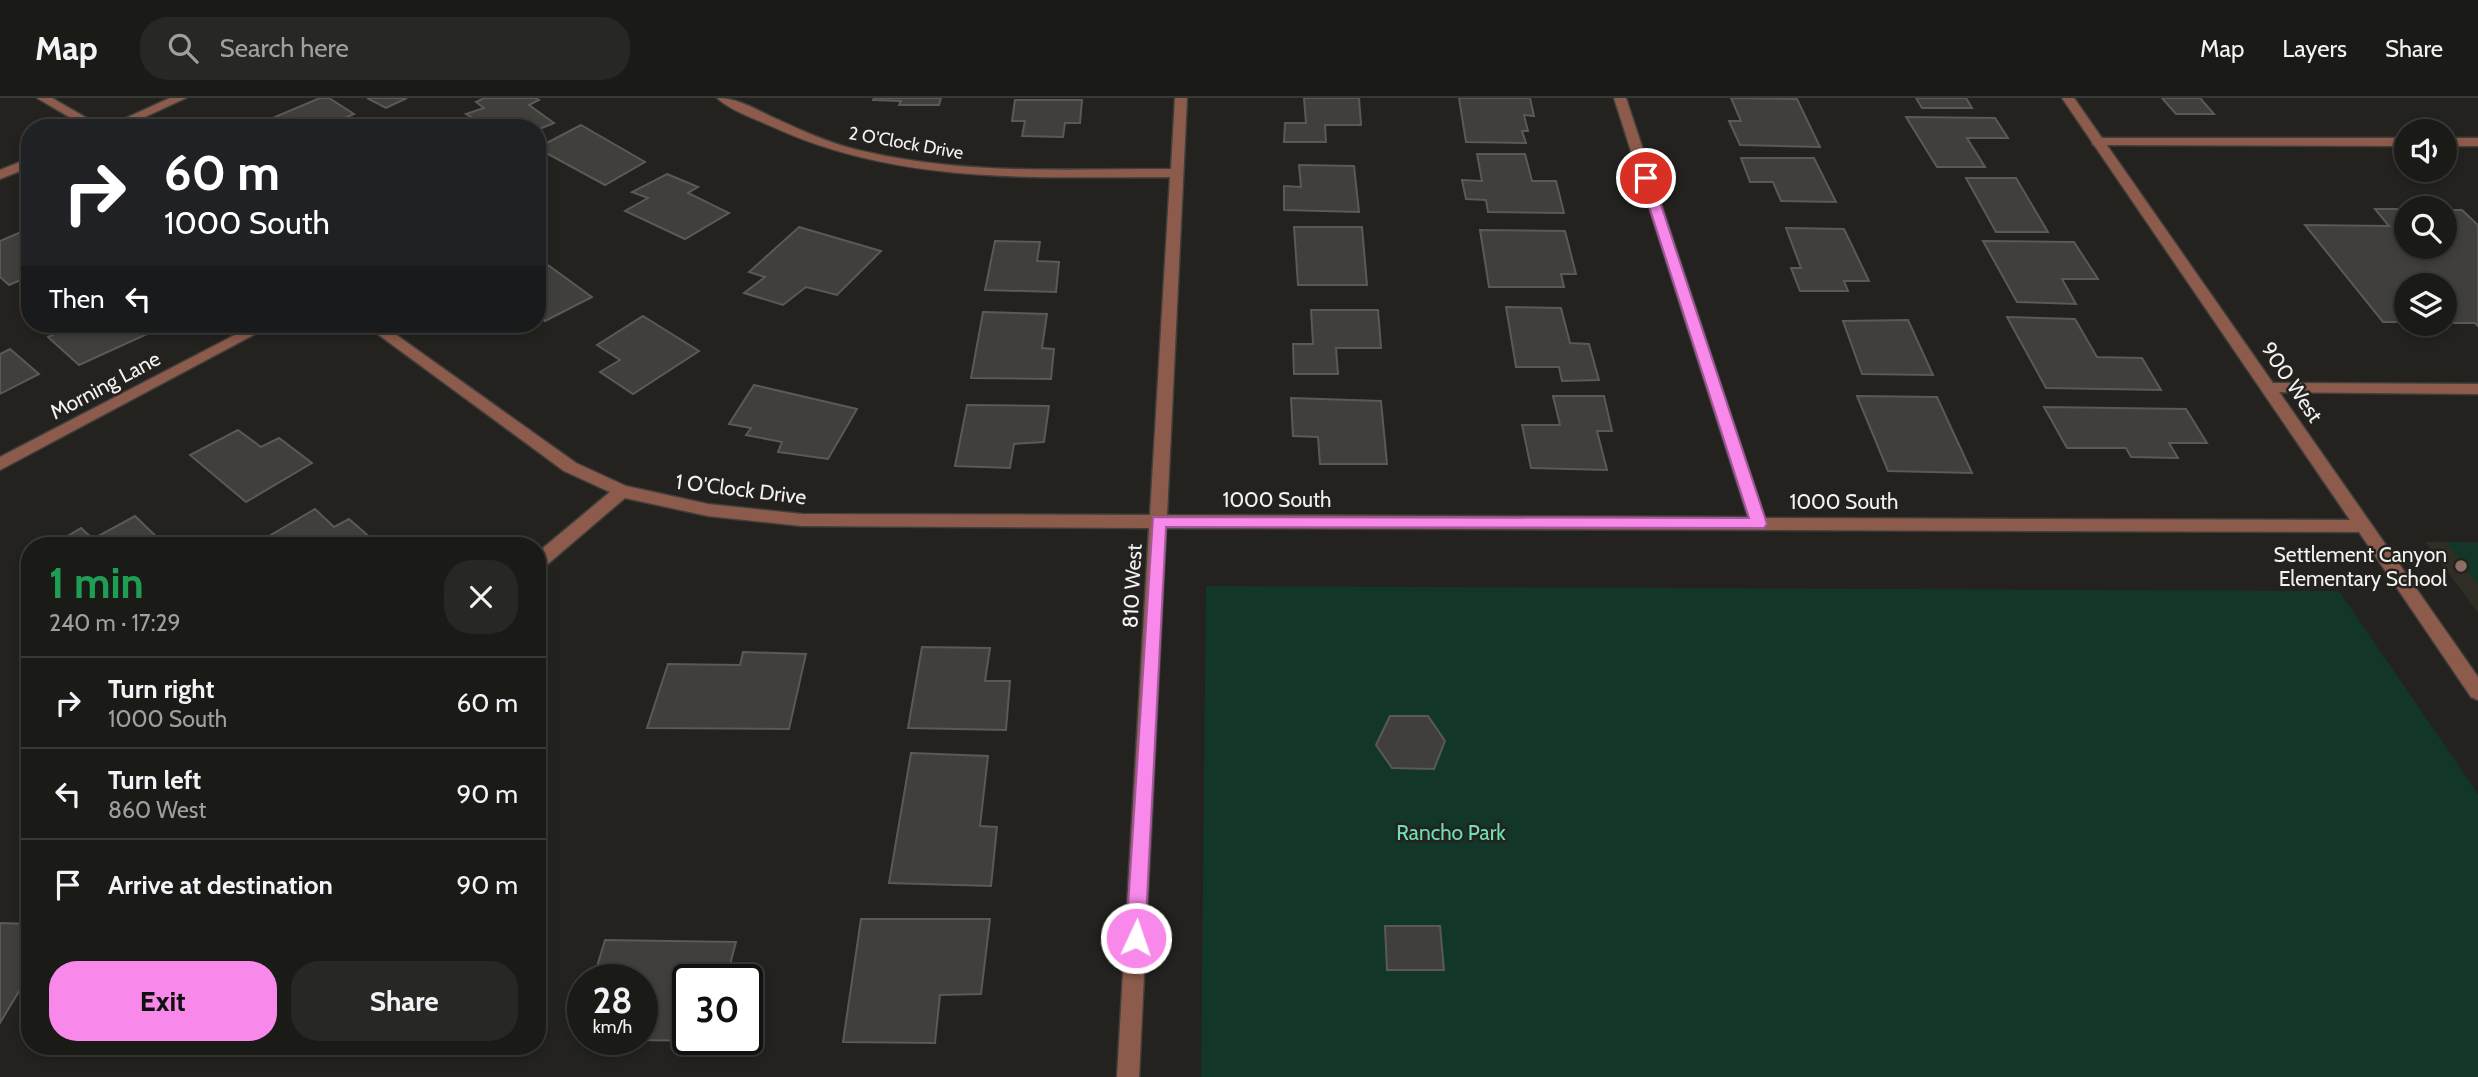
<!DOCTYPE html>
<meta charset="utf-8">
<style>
body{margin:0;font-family:Cabin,sans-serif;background:#272724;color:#f1f3f6;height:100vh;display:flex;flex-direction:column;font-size:26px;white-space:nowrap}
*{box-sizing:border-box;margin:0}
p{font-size:23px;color:#9fa1a1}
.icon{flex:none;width:38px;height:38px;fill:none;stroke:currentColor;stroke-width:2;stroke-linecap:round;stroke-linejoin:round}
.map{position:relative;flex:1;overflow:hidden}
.sheet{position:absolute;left:21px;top:439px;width:525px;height:518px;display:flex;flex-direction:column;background:#1a1a17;border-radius:28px;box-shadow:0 4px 10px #0003,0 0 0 2px #383836}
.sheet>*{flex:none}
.guide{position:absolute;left:21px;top:21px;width:525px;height:214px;border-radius:28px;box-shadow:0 4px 10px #0003,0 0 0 2px #383836;background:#202124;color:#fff;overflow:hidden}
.fabs{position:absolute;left:2394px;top:21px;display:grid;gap:14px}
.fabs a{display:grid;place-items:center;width:63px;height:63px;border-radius:50%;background:#1a1a17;box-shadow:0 4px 10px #0003,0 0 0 2px #383836;font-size:35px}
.speed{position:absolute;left:567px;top:866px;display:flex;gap:14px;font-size:35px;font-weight:700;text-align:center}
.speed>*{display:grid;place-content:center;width:91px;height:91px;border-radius:50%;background:#1a1a17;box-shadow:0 4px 10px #0003,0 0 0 2px #383836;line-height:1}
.speed small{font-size:18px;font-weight:400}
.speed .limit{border:4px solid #111;border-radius:10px;background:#fff;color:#111}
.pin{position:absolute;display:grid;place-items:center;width:60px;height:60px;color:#fff;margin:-30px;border:4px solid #fff;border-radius:50%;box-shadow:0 2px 7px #0007}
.me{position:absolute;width:77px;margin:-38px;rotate:3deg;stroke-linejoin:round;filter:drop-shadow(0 0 5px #0008)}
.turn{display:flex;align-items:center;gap:24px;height:147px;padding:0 28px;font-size:32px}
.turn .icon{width:91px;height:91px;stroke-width:2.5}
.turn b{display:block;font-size:49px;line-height:60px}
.then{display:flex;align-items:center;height:66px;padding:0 28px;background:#0003;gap:14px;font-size:26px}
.round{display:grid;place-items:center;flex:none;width:74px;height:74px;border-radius:28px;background:#272724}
.summary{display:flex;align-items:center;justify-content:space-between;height:119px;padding:0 28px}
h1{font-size:42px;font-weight:800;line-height:52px;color:#1e9e55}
.primary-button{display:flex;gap:14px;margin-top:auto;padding:14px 28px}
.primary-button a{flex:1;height:80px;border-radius:28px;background:#f888ea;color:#111;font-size:28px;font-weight:800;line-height:80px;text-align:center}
.primary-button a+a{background:#272724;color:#f1f3f6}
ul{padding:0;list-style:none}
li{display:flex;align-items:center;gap:21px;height:91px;padding:0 28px;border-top:2px solid #383836}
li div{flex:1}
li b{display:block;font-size:26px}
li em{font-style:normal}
header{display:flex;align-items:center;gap:42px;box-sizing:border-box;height:98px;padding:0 35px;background:#1a1a17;border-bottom:2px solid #383836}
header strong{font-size:33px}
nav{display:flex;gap:38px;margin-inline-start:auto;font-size:24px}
.search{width:490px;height:63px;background:#272724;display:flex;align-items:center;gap:18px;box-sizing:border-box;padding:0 24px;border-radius:28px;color:#9fa1a1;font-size:26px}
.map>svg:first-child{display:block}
</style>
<header>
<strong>Map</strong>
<div class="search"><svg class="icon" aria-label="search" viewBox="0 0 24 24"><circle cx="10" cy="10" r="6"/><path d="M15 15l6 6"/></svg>Search here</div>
<nav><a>Map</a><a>Layers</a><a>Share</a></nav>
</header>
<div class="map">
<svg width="2478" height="979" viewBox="0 0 2478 979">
<rect width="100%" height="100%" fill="#23221f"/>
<path fill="#302d25" d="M2425,444H2478V515L2461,492Z"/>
<g fill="#123728">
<path d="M2446,444L2478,445V487Z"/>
<path d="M1206,488L2339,493L2478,696V979H1201Z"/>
</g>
<g fill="#413f3c" stroke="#5a5956" stroke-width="2">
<path d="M320,0H329L354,16L322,30H249Z"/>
<path d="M367,0H407L386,10Z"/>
<path d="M484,0H536L539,2L529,7L554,25L537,32V30H489L466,16L484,10L476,4Z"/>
<path d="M874,0H941L939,7H899L901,3L873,2Z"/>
<path d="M1304,0H1359L1361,27H1325L1326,44H1284L1285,25H1306Z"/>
<path d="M1459,0H1530L1534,18L1524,17L1528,33H1522L1526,45L1466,44Z"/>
<path d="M1731,0L1797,1L1820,49L1740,47L1729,23H1741Z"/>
<path d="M1916,0H1966L1972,10H1922Z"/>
<path d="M2162,0H2200L2214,16H2176Z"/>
<path d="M1015,2H1082L1080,25H1065L1063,39L1022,38L1025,23H1012Z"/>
<path d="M1906,19L1995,20L2008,40H1967L1985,69H1937Z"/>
<path d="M581,27L645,64L605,87L537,50Z"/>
<path d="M1477,56H1525L1532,83H1556L1564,115L1488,114L1486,102L1466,101L1462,82L1482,83Z"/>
<path d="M1741,60H1814L1836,104L1781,103L1773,84H1750Z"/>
<path d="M1299,67L1354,68L1359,114L1284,112V88L1301,89Z"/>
<path d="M667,76L698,89L688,95L729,115L685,141L625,113L648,100L632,94Z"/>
<path d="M1966,80H2016L2048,134H1996Z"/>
<path d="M2375,111H2406V149H2445V112H2462L2478,127V228L2475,225H2445V187H2406V224H2383L2305,127L2389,128Z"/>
<path d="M799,129L881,153L837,197L806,189L783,207L744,195L765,179L749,174Z"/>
<path d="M1294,129H1362L1367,187H1298Z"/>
<path d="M30,130V178L9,187L0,179V143Z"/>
<path d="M1786,130L1844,131L1869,183H1844L1848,193H1800L1791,170H1801Z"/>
<path d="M1480,132L1565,133L1576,176H1561L1564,189H1489Z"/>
<path d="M995,143L1040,144L1037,163L1059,164L1056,194L985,192Z"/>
<path d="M1983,143L2074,144L2098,181H2062L2076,206L2017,204Z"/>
<path d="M537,159L592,199L545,223L537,217Z"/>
<path d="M1506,209L1561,210L1570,245L1589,246L1599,282L1562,283L1559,269H1516Z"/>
<path d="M1311,212H1378L1381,250H1336L1338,276H1294L1293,246H1313Z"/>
<path d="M983,214L1047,216L1042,250L1054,251L1051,281L971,280Z"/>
<path d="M643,218L699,253L633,296L600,274L620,262L597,247Z"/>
<path d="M2007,219L2075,221L2097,259L2142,260L2161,292L2046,290Z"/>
<path d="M1908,222L1933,277L1862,276L1843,223Z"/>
<path d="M77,226H165L167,227L79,267L48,239Z"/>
<path d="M10,251L39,276L0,296V256Z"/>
<path d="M754,287L857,311L828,361L778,354L782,344L746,337L751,330L729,326Z"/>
<path d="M1553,298H1604L1612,333H1597L1607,372L1531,370L1522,327H1560Z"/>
<path d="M1857,298L1937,299L1972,375L1888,373Z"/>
<path d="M1291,300L1381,303L1387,366H1320L1318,339L1293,338Z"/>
<path d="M967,307L1049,308L1044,344L1014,346L1010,370L955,368Z"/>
<path d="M2044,309L2186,311L2207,345H2169L2178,360L2131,359L2126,350H2067Z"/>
<path d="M238,332L261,349L279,340L312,365L246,404L190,357Z"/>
<path d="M315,411L334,429L349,421L380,448H275L266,440Z"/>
<path d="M135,418L166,448H51L81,430L93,441Z"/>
<path d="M922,549L990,550L985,583H1010L1006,632L908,630Z"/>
<path d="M743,554L806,556L789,631L647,630L668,566L740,567Z"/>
<path d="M1390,618H1428L1445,643L1434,671L1392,670L1376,647Z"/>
<path d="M911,655L988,658L980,728L997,729L991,788L889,785Z"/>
<path d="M861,821H990L981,896L940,897L935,945L843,944Z"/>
<path d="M0,825L30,826V875L0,925Z"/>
<path d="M1385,828H1440L1444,872H1387Z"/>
<path d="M605,842L736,844L726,882H688V942L711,943L637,942H642V882H593Z"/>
</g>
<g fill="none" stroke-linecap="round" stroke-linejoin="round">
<defs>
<g id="lane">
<path d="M37,0H52L104,30H88Z"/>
<path d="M2098,40H2406V48L2093,47L2092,44Z"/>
<rect x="2445" y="40" width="33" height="8"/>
<path d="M2270,285L2478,286V296L2265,294L2262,290Z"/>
</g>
<g id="street">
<path d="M170,0H186L121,30H104Z"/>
<path d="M717,0C740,0 760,14 781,23C809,36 837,48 867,54C966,77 1069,71 1171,71L1175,0H1187L1167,417L1748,419L1614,0H1626L1765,420L2350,422L2062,0H2074L2478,579V602L2471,599L2359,434L1166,430L1139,979H1117L1149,430L802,428L708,418L625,400L543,470L537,471V455L610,394L564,373L364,226H381L576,365L626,388L708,406L802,416L1150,417L1170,79C1035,79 899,87 773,29C756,21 731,13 717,0Z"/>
<path d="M30,60V69L0,81V72Z"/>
<path d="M256,226H274L0,372V359Z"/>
</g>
</defs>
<use href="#lane" stroke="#403f3c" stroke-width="3"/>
<use href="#street" stroke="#403f3c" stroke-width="3"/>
<use href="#lane" fill="#8d5b4c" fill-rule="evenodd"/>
<use href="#street" fill="#8d5b4c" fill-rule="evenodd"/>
</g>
<path fill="#f888ea" stroke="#a15898" stroke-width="2" d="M1646,76L1652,80L1767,426L1764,430L1166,429L1145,840L1143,846L1136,849L1129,846L1126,840L1153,419L1749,420L1640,80Z"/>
<circle fill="#8d6e63" stroke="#23221f" stroke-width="2.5" cx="2461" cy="468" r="7"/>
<g text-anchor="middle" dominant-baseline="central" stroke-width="5" stroke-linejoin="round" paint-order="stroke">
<g font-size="18" fill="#f3f2f0" stroke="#23221f">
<text transform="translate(906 45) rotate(10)">2 O'Clock Drive</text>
</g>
<g font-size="21" fill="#f3f2f0" stroke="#23221f">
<text transform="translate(2292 284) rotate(56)">900 West</text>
<text transform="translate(105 287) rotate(-28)">Morning Lane</text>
<text transform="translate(741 391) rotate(7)">1 O'Clock Drive</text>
<text x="1277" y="401">1000 South</text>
<text x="1844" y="403">1000 South</text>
<text transform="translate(1132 488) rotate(-87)">810 West</text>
</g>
<g font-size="21" fill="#f3f2f0" stroke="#23221f" text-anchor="end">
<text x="2447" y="456">Settlement Canyon<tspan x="2447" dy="24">Elementary School</tspan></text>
</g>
<g font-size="21" fill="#6fe0b1" stroke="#23221f">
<text x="1451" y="734">Rancho Park</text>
</g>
</g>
</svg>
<div class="fabs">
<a><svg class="icon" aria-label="sound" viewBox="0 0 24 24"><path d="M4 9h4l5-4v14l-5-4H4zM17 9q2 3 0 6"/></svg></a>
<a><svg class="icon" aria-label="search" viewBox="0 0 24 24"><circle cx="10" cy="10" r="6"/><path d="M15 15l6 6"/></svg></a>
<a><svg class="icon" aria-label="layers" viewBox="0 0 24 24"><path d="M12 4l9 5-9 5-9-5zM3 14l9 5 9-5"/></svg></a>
</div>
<div class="speed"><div>28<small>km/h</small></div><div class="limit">30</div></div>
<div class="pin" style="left:1646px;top:80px;background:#d93025"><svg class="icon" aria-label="arrive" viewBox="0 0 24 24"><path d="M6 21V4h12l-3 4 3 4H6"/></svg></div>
<svg class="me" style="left:1136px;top:840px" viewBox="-20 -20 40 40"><circle r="17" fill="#f888ea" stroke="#fff" stroke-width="3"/><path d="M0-11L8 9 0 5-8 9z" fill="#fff"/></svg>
<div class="guide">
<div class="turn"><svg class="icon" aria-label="right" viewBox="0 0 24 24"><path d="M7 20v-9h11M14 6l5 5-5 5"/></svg><div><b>60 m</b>1000 South</div></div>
<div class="then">Then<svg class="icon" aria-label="left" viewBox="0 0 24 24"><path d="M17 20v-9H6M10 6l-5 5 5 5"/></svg></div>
</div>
<section class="sheet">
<div class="summary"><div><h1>1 min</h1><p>240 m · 17:29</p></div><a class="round"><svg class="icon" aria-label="close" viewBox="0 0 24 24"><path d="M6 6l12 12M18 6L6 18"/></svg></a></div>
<ul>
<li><svg class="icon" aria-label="right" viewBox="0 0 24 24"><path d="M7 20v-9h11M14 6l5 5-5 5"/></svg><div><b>Turn right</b><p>1000 South</p></div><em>60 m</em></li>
<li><svg class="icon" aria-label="left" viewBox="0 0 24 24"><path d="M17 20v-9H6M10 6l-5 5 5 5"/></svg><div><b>Turn left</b><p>860 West</p></div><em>90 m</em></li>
<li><svg class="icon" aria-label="arrive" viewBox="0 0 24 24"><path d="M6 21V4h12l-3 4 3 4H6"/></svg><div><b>Arrive at destination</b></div><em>90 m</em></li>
</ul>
<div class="primary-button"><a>Exit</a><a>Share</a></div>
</section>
</div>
